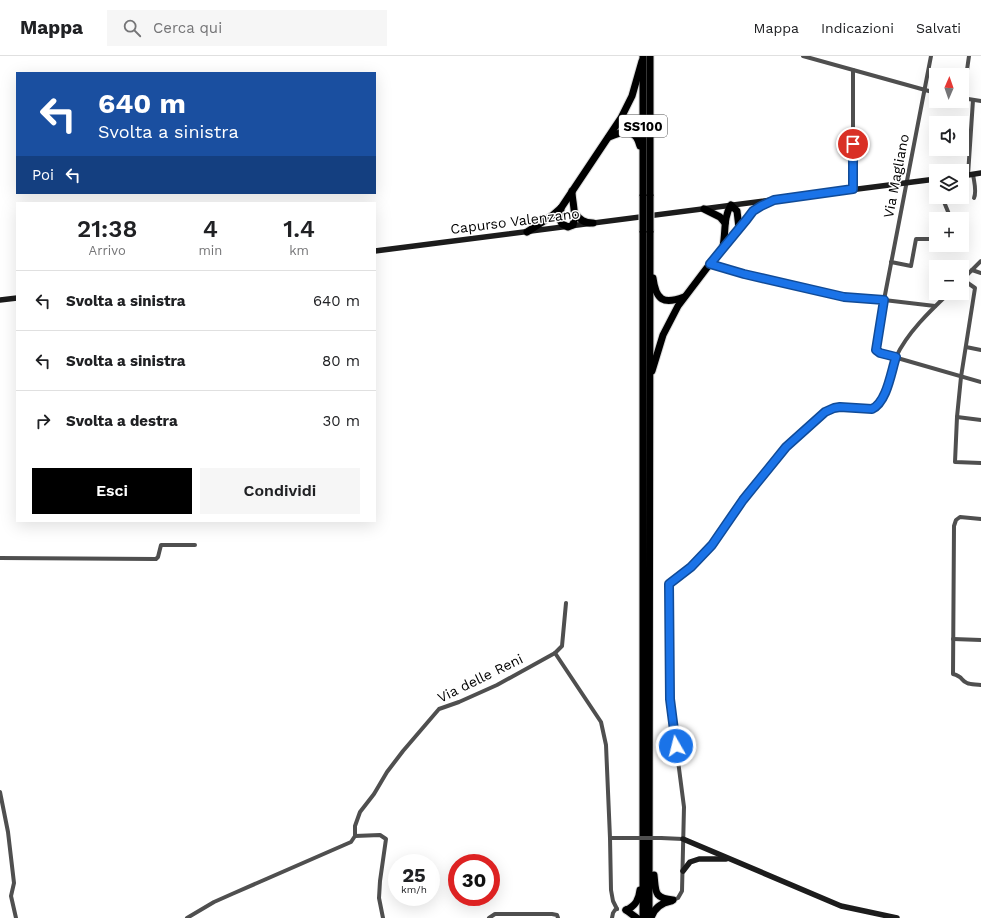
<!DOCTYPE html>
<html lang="it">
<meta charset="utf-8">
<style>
body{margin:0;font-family:"Work Sans",sans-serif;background:#f6f6f6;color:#202124;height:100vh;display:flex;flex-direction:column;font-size:15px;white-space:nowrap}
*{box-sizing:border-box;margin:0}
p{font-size:13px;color:#757577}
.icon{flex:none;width:22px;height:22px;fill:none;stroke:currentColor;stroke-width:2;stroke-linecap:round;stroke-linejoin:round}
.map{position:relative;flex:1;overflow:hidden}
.details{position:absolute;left:16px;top:146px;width:360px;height:320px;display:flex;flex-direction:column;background:#fff;border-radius:0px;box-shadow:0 4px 16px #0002}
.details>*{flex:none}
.top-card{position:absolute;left:16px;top:16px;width:360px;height:122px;border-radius:0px;box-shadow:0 4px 16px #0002;background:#1a4fa0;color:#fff;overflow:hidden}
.needle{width:26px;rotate:2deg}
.buttons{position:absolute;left:929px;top:12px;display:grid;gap:8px}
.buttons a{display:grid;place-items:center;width:40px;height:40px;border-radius:0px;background:#fff;box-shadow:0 4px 16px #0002;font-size:20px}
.speed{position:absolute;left:388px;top:798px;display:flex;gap:8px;font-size:20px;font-weight:700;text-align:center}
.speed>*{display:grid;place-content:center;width:52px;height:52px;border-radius:50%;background:#fff;box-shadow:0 4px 16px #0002;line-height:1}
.speed small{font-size:10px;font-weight:400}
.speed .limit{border:6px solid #d22;background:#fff;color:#111}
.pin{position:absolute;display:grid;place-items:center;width:34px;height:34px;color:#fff;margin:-17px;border:2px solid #fff;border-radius:50%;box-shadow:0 1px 4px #0007}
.me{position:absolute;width:44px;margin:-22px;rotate:352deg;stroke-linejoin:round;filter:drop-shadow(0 0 3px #0008)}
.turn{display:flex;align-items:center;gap:14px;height:84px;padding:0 16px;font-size:18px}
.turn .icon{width:52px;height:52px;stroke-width:2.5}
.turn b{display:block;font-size:28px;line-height:34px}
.then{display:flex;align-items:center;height:38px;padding:0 16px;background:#0003;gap:8px;font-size:15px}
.eta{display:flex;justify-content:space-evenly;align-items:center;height:68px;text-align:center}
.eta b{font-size:24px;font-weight:600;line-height:28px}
.button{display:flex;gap:8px;margin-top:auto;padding:8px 16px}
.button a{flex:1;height:46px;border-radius:0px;background:#000;color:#fff;font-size:16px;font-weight:600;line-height:46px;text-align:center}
.button a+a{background:#f6f6f6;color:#202124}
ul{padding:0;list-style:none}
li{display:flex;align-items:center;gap:12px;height:60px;padding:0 16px;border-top:1px solid #e0e0e0}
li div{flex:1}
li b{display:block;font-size:15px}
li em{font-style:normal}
header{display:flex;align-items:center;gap:24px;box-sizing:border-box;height:56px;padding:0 20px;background:#fff;border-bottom:1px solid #e0e0e0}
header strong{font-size:19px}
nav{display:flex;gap:22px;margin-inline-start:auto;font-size:14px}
.search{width:280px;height:36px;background:#f6f6f6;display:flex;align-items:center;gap:10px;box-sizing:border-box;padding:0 14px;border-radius:0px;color:#757577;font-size:15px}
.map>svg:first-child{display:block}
</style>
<header>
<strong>Mappa</strong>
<div class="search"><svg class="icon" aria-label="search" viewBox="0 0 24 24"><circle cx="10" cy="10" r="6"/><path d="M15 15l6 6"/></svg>Cerca qui</div>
<nav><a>Mappa</a><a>Indicazioni</a><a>Salvati</a></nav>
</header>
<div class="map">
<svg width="981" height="862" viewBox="0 0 981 862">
<rect width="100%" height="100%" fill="#fff"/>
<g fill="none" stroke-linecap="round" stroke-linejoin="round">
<defs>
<g id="highway">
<path d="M643,0V140"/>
<path d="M609,81C623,75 635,71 640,90"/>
<path d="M650,140V0"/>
<path d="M561,152L560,164L562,168L568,171L573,169C577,158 572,146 572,135"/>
<path d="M704,153L720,161L725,167"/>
<path d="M575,157C580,164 584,167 593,167"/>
<path d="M643,175V862"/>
<path d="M527,176L553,159L561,152L621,62L632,40L642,5"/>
<path d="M723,190C726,176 723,162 731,149L737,155L739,172"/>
<path d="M653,222C656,244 663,249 684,241"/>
<path d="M652,315L663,279L678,250L722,192L753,155L761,150L774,144"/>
<path d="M654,819C656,835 653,842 673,844"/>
<path d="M626,854C636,850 639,843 640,834"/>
<path d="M626,854L637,862"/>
<path d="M649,862L650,175"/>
<path d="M651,862C654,852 661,847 671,845"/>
</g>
</defs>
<use href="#highway" stroke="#dbdbdb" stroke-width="9"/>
<g stroke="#4f4f4f" stroke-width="4">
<path d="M803,0L936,37"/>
<path d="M931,0L884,244L876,294L880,297L981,326"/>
<path d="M853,14V133"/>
<path d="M962,42L981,45"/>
<path d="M963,42L969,0"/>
<path d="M973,118C974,126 977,135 974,142"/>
<path d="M968,119L973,44"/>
<path d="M942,141L951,163"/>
<path d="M891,206L911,210L916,183H936"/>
<path d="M709,208L744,218L844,241L884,244L935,250"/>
<path d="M972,214L981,217"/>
<path d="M962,223L975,232L961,321L957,361L955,406L981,407"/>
<path d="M962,224L981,205"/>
<path d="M966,291L981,294"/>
<path d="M957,361L981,364"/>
<path d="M981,463L960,461L956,464L954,470L953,618C964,621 960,624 967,627C971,629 976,628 981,629"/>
<path d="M0,502L156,503L158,501L161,489H195"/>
<path d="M953,583L981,584"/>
<path d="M555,597L601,666L606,689L610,782L611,834L613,845L617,853"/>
<path d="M0,736L8,776L14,827L11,840L16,862"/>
<path d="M355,780V770L360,756L374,738L387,716L403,695L439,653L459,646L497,629L555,597L562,590L566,547"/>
<path d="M610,782H624"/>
<path d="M661,782L683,783"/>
<path d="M673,844L678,842L682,835L684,751L670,643L669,528L691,511L712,489L743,444L786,391L795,382L825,356L834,351H840L872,353C889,345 890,317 896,301C907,277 930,255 949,237"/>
<path d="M187,862L214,846L232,838L351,786L355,780L380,779L386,783L380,825L379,842L383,862"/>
<path d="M489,862L495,858H552L557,859L558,862"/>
<path d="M612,862L613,857L615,854L617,853"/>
</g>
<g stroke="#1c1c1c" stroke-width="5.5">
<path d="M962,120L981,117"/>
<path d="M375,195L936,123"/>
<path d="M0,244L17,242"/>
<path d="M683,783L841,850L897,862"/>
<path d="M683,815L690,806L699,803H726"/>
</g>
<use href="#highway" stroke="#000" stroke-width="7"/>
<defs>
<g id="highway-bridge">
<path d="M643,175V140"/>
<path d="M650,175V140"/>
</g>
</defs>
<use href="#highway-bridge" stroke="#dbdbdb" stroke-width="9" stroke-linecap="butt"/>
<path stroke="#4f4f4f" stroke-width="4" d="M624,782H661"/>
<use href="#highway-bridge" stroke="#000" stroke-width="7"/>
</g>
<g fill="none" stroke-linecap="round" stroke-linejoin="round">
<defs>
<path id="route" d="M676,690L670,643L669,528L691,511L712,489L743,444L786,391L825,356L834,352L840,351L872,353C887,346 891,316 896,301L880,297L876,294L884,244L844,241L744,218L710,208L747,163L753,155L761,150L774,144L853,133V88"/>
</defs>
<use href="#route" stroke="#114b97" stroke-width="10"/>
<use href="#route" stroke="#1a73e8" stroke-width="7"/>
</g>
<g text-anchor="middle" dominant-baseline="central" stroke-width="3" stroke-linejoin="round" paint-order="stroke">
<rect fill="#fff" stroke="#4c4c4c" stroke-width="1" x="619" y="59" width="48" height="22" rx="3"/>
<g font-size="13" font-weight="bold" fill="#000">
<text x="643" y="70">SS100</text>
</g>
<g font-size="14" fill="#000" stroke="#fff">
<text transform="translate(896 120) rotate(-79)">Via Magliano</text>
<text transform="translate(515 165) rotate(-7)">Capurso Valenzano</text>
<text transform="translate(480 622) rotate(-26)">Via delle Reni</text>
</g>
</g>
</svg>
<div class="buttons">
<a><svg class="needle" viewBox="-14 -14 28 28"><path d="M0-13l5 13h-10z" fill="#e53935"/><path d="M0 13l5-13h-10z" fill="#757577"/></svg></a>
<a><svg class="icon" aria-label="sound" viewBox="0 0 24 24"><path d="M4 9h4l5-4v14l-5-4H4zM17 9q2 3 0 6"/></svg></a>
<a><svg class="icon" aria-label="layers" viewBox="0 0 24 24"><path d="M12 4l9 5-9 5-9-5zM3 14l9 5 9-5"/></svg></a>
<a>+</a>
<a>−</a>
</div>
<div class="speed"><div>25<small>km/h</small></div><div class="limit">30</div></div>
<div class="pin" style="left:853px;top:88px;background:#d93025"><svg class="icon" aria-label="arrive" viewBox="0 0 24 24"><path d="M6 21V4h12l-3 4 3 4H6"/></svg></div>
<svg class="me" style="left:676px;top:690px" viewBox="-20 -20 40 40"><circle r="17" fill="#1a73e8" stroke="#fff" stroke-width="3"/><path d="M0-11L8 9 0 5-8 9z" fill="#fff"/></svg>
<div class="top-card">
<div class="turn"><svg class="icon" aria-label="left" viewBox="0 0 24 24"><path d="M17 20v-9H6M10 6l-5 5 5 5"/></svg><div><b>640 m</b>Svolta a sinistra</div></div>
<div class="then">Poi<svg class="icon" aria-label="left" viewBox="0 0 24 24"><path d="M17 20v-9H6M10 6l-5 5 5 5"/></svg></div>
</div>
<section class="details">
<div class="eta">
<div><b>21:38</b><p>Arrivo</p></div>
<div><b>4</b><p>min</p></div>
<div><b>1.4</b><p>km</p></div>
</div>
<ul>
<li><svg class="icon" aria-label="left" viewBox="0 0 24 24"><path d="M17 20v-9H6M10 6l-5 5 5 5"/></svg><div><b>Svolta a sinistra</b></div><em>640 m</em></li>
<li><svg class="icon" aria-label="left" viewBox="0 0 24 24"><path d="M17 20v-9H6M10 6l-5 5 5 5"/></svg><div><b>Svolta a sinistra</b></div><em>80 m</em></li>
<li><svg class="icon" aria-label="right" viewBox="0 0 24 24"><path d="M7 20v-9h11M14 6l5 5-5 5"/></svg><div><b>Svolta a destra</b></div><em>30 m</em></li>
</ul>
<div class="button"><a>Esci</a><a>Condividi</a></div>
</section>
</div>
